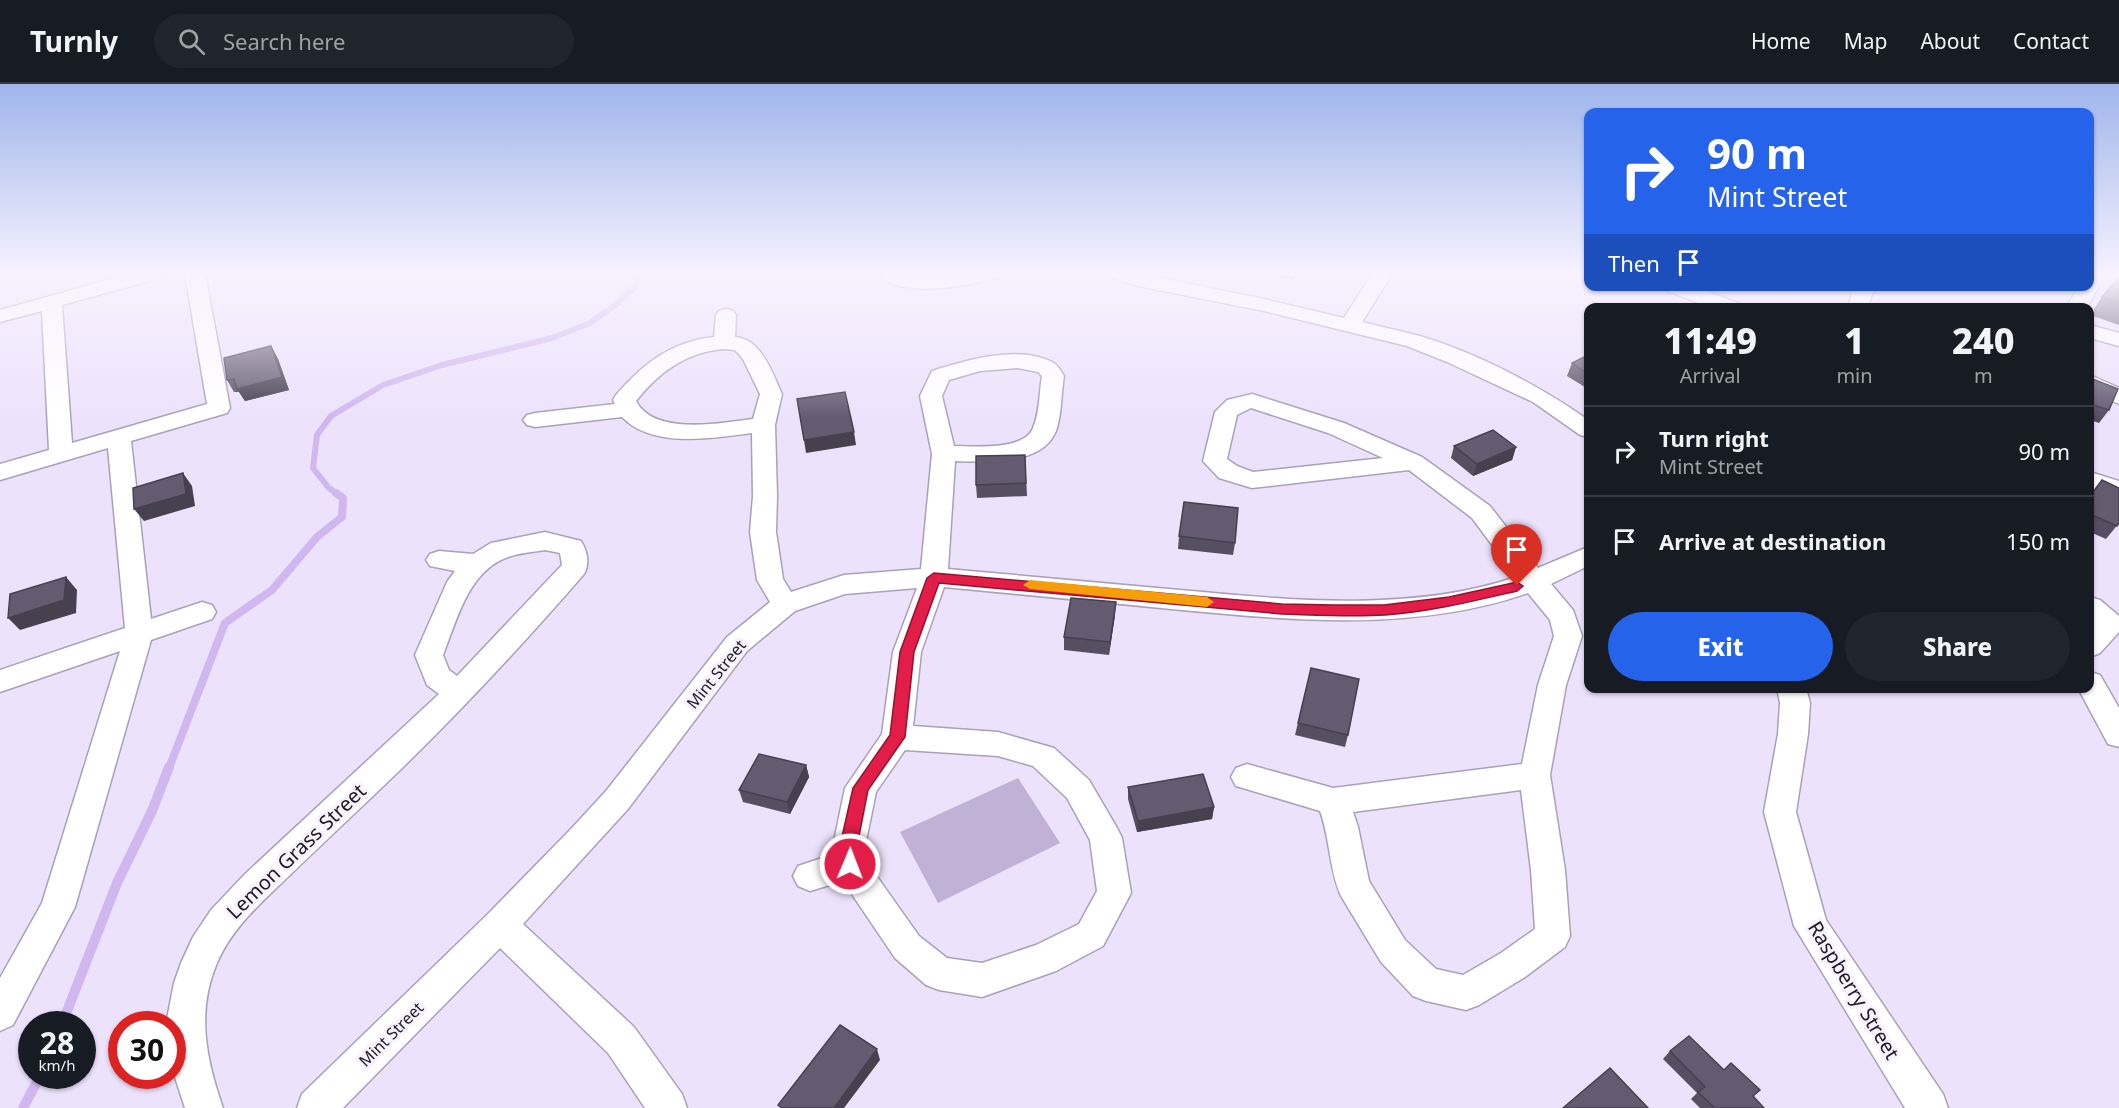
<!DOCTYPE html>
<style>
body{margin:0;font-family:"Noto Sans",sans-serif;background:#20242c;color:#f1f3f6;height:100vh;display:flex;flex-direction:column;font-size:22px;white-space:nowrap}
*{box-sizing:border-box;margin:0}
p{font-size:20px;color:#9ea1a6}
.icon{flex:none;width:33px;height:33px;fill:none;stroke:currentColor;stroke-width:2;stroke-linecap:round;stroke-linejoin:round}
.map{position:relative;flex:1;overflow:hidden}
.sheet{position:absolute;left:1584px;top:219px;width:510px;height:390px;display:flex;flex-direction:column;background:#171b24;border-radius:12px;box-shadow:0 2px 4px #0004}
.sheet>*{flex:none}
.guide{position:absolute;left:1584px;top:24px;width:510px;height:183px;border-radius:12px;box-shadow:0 2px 4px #0004;background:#2563eb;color:#fff;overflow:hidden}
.speed{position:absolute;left:18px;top:927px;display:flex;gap:12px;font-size:30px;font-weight:700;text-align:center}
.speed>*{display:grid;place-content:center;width:78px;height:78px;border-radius:50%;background:#171b24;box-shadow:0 2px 4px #0004;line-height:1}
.speed small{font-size:15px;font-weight:400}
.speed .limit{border:9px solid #d22;background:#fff;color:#111}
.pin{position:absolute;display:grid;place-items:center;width:51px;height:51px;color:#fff;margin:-62px -26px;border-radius:50% 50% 50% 0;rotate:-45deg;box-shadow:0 0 6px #0007}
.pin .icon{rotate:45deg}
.me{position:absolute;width:66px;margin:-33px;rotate:1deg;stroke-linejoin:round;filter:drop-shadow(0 0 4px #0008)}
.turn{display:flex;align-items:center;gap:21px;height:126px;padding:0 24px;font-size:27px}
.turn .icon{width:78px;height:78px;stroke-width:2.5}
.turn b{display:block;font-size:42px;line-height:51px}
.then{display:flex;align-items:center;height:57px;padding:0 24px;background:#0003;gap:12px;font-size:22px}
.eta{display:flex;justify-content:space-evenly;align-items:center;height:102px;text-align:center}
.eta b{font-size:36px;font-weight:800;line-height:42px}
.primary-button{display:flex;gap:12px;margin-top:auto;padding:12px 24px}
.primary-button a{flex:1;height:69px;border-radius:36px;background:#2563eb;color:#fff;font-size:24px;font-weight:800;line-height:69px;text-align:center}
.primary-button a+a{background:#20242c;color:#f1f3f6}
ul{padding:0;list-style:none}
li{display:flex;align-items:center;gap:18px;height:90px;padding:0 24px;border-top:2px solid #363941}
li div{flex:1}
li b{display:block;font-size:22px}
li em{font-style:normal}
header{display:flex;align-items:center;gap:36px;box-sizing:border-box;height:84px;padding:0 30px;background:#171b24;border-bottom:2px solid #363941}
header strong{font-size:28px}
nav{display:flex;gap:33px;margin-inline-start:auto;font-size:21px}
.search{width:420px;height:54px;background:#20242c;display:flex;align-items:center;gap:15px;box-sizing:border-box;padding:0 21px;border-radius:33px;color:#9ea1a6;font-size:22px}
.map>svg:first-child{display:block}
</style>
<header>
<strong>Turnly</strong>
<div class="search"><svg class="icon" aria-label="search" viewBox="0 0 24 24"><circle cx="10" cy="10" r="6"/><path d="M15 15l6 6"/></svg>Search here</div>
<nav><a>Home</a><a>Map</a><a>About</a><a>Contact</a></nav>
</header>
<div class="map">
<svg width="2119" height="1024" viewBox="0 0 2119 1024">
<rect width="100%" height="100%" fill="#ede2fc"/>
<path fill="#c2b1d6" d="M1018,694L1060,759L938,819L900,748Z"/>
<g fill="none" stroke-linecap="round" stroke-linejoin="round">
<path stroke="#d1b7f0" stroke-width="6" d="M338,411L328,403L313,384L317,351L331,332L383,301L442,281L552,254L590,239L618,219L637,201V190"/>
<path stroke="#d1b7f0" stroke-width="8" d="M169,684L225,539L272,506L317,453L342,433L343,414L336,409"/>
<g stroke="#d1b7f0" stroke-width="10">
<path d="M62,940L117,799L152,727L169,683"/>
<path d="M23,1024L40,992"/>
</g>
<defs>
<g id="street">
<path d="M129,190H163L160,194L62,221L72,359L207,320L185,190H205L230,324L227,329L131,357L151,535L202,518L212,521L216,528L212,535L151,556L75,823L13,941L0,947V894L42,819L120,567L0,608V586L125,544L108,364L0,396V380L49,366L42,227L0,238V226Z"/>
<path d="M879,190L926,193L1000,190L997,194C972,201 897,216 879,190Z"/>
<path d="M1110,190H1141L1264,215L1344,234L1372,190H1392L1362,238C1381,243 1401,247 1420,252C1477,269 1540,302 1588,336V353L1580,351L1533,318L1447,278L1407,262L1264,227L1138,202L1113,194Z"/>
<path d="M2090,196L2096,198L2099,202L2087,224H2066L2079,202H2090Z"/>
<path d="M1662,202H1692L1740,220L1743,224H1712L1665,206Z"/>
<path d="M1856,202H1878L1872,210L1868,224H1848L1852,208Z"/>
<path d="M726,225L733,227L736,231L735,253C762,255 772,289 782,310L775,341L777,412L776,448L783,495L791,508L844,491L921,485L932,370L920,312L932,287C967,276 1017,261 1052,278C1057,280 1061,287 1064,292C1061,309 1062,327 1057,344C1045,382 987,378 955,377L948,485C1025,492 1103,499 1180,506C1290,516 1409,529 1516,493L1472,434L1409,386L1252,404L1219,394L1203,377L1215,328L1227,316L1252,310L1344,339L1422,373L1490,422L1538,484L1588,463V482L1551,500L1573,526L1582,552L1566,601L1550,691L1565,786L1570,852L1565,863L1525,893L1479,921L1466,926L1426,917L1413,912L1381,878L1341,812C1329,785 1330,754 1320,727L1236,702L1231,693L1236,684L1247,680L1333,704L1522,680L1538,601L1554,552L1550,536L1528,509C1413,549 1289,536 1171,525C1095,517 1019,510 944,503L921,568L913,642L998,648L1054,664L1089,696L1117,744L1122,754L1131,809L1103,862L1056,887L982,913L939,906L926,901L895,874L843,797L810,807L798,802L793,792L798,782L834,770V757L845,704L882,650L893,568L917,504L845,510L795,527L747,567L628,725L523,840L634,943L682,1010L687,1024H645L608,969L500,864L343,1024H297L302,1010L488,830L571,745L606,707L727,553L770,518L757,496L750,448L753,412L752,349C712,354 653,365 622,333L535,343L527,341L523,336L527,331L535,329L615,320L613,316L616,311C643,280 672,257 714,253L716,231L719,227ZM722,265L735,266L743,275L760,310L753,335C720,339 654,352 636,317C659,288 685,269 722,265ZM1018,284L1038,288L1042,292C1039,309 1040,328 1033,344C1024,367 974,362 954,362L942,312L949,296L980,287ZM1251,324L1328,349L1383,374L1253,388L1237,382L1227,375L1237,331ZM905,666L998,672L1033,682L1067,714L1090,756L1097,807L1079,840L1036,861L982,879L947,874L919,852L866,777V757L876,708ZM1521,706L1531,786L1535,845L1501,869L1463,891L1436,885L1405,856L1369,797L1358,743L1353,728Z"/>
<path d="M2090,241L2119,249V262L2090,254Z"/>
<path d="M2090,291L2119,304V320L2090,307Z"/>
<path d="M2090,388L2119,397V414L2090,404Z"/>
<path d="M545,448L581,457C587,466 590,480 584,490C525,558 463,625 398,688C363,722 327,755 292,789C265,815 232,843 217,879C196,928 206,975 223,1024H185L172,984V940H167V935L174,899L181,879L193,853L211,826L245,790L439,610L427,601L415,571L447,498L455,487L430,482L426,476L430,470L439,467L473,470L491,459ZM545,466L560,469L562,481L457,592L449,586L443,571C457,536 468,487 508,473C519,469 533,468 545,466Z"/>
<path d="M2090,513L2100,516L2119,532V548L2100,569L2090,573V543L2092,540L2090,538Z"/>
<path d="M2090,588L2100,591L2119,624V663L2108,660L2078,604H2090Z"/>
<path d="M1777,604H1806L1810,619L1808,650L1796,728L1826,836L1943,1010L1948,1024H1905L1794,842L1764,728L1778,650L1780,619Z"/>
</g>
</defs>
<use href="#street" stroke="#aaa0b8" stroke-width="3"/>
<use href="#street" fill="#fff" fill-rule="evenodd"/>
</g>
<g fill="#564e61">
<path d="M1271,190H1297L1293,196Z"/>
<path d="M2119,195V241L2090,231L2102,213Z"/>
<path d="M271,262L278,275L289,306L245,317L239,308H234L227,296Z"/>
<path d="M1588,271V305L1567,292L1572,279Z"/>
<path d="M2090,294L2109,326L2099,339L2090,336Z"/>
<path d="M1454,362L1516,363L1512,376L1473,392L1451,374Z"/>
<path d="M1025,371L1027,412L977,414L976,401Z"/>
<path d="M2090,412L2119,439L2106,455L2090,448Z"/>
<path d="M1179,452L1235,459L1233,471L1178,465Z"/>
<path d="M1115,531L1109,571L1064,566V553Z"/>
<path d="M1311,584L1348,651L1345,663L1295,651Z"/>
<path d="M806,681L809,693L790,730L743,718L739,706Z"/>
<path d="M1128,703L1214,723L1212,735L1137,748L1128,715Z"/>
<path d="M1670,967L1724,986L1764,1024H1700L1691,1015L1697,1009L1663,975Z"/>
</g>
<g fill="#46404f">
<path d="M271,262L278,275L289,306L245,317L237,305Z"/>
<path d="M854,348L856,361L806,369L804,356Z"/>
<path d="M1516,363L1512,376L1473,392L1477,380Z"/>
<path d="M183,389L192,402L195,422L144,437L134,425Z"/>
<path d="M66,493L77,506L76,529L20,546L8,534Z"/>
<path d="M1116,518L1115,531L1109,571L1110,558Z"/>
<path d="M806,681L809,693L790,730L787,718Z"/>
<path d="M1214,723L1212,735L1137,748L1138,737Z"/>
<path d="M877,965L880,976L844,1024H834Z"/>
</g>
<g fill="#645b71" stroke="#46404f" stroke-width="1.5">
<path d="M2117,195H2119V219L2102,213Z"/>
<path d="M271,262L282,293L237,305L234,295L227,296L224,274Z"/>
<path d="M1588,271V290L1572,279Z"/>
<path d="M2090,294L2118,305L2109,326L2090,320Z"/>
<path d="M845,308L854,348L804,356L797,315Z"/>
<path d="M1493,346L1516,363L1477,380L1454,362Z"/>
<path d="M1025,371L1026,399L976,401V372Z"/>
<path d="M183,389L186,410L134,425L133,404Z"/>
<path d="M2102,396L2119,404V439L2117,442L2090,430V412Z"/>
<path d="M1184,418L1238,424L1235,459L1179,452Z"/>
<path d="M66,493L64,516L8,534L10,510Z"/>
<path d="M1071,514L1116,518L1110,558L1064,553Z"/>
<path d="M1311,584L1359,595L1348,651L1298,639Z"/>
<path d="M759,670L806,681L787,718L739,706Z"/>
<path d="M1203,690L1214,723L1138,737L1128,703Z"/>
<path d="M840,941L877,965L834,1024H782L778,1021Z"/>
<path d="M1689,952L1724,986L1731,979L1760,1006L1753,1012L1764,1024H1715L1698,1008L1705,1003L1670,967Z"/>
<path d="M1610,984L1648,1024H1563Z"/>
</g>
<linearGradient id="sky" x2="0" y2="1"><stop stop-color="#9fb5eb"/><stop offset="0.57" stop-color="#f7f2fe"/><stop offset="1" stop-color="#f7f2fe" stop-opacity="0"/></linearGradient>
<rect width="2119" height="334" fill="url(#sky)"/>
<path fill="#e11d48" stroke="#92132f" stroke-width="1.5" d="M934,489L1282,520L1335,521H1384L1449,513L1517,498L1523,502L1517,507C1473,517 1429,528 1385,531C1351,533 1316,531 1282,530L939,499L914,568L905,653L868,706L858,757L859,780L856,785L850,787L844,785L842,780L841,757L853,704L890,651L900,568L927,494Z"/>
<path fill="#f59e0b" d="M1030,496L1207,513L1214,518L1207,523L1030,505L1023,501Z"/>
<g text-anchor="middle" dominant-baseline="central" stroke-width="6" stroke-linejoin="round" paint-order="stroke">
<g font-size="16" fill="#1e1a23" stroke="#f7f2fd">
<text transform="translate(716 590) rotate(-51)">Mint Street</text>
<text transform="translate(391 950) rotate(-45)">Mint Street</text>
</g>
<g font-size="20" fill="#1e1a23" stroke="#f7f2fd">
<text transform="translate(296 767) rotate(-44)">Lemon Grass Street</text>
<text transform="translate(1854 906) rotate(59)">Raspberry Street</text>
</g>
</g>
</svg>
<div class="speed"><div>28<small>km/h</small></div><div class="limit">30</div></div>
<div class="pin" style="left:1517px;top:502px;background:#d93025"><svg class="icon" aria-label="arrive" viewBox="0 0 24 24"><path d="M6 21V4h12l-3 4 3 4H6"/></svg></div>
<svg class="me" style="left:850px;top:780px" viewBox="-20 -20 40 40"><circle r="17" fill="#e11d48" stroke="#fff" stroke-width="3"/><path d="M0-11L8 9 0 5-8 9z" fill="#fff"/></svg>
<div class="guide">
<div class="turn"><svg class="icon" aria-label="right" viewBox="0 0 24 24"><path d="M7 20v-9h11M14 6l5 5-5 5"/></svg><div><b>90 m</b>Mint Street</div></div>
<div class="then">Then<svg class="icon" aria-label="arrive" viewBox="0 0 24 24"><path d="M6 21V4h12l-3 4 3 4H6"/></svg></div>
</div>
<section class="sheet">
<div class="eta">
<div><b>11:49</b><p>Arrival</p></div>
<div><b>1</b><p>min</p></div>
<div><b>240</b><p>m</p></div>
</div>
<ul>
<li><svg class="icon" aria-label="right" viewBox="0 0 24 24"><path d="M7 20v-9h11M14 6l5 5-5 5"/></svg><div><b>Turn right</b><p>Mint Street</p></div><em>90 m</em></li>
<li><svg class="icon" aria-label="arrive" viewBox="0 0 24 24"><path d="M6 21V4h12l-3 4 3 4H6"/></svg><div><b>Arrive at destination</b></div><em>150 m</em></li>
</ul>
<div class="primary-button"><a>Exit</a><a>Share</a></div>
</section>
</div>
